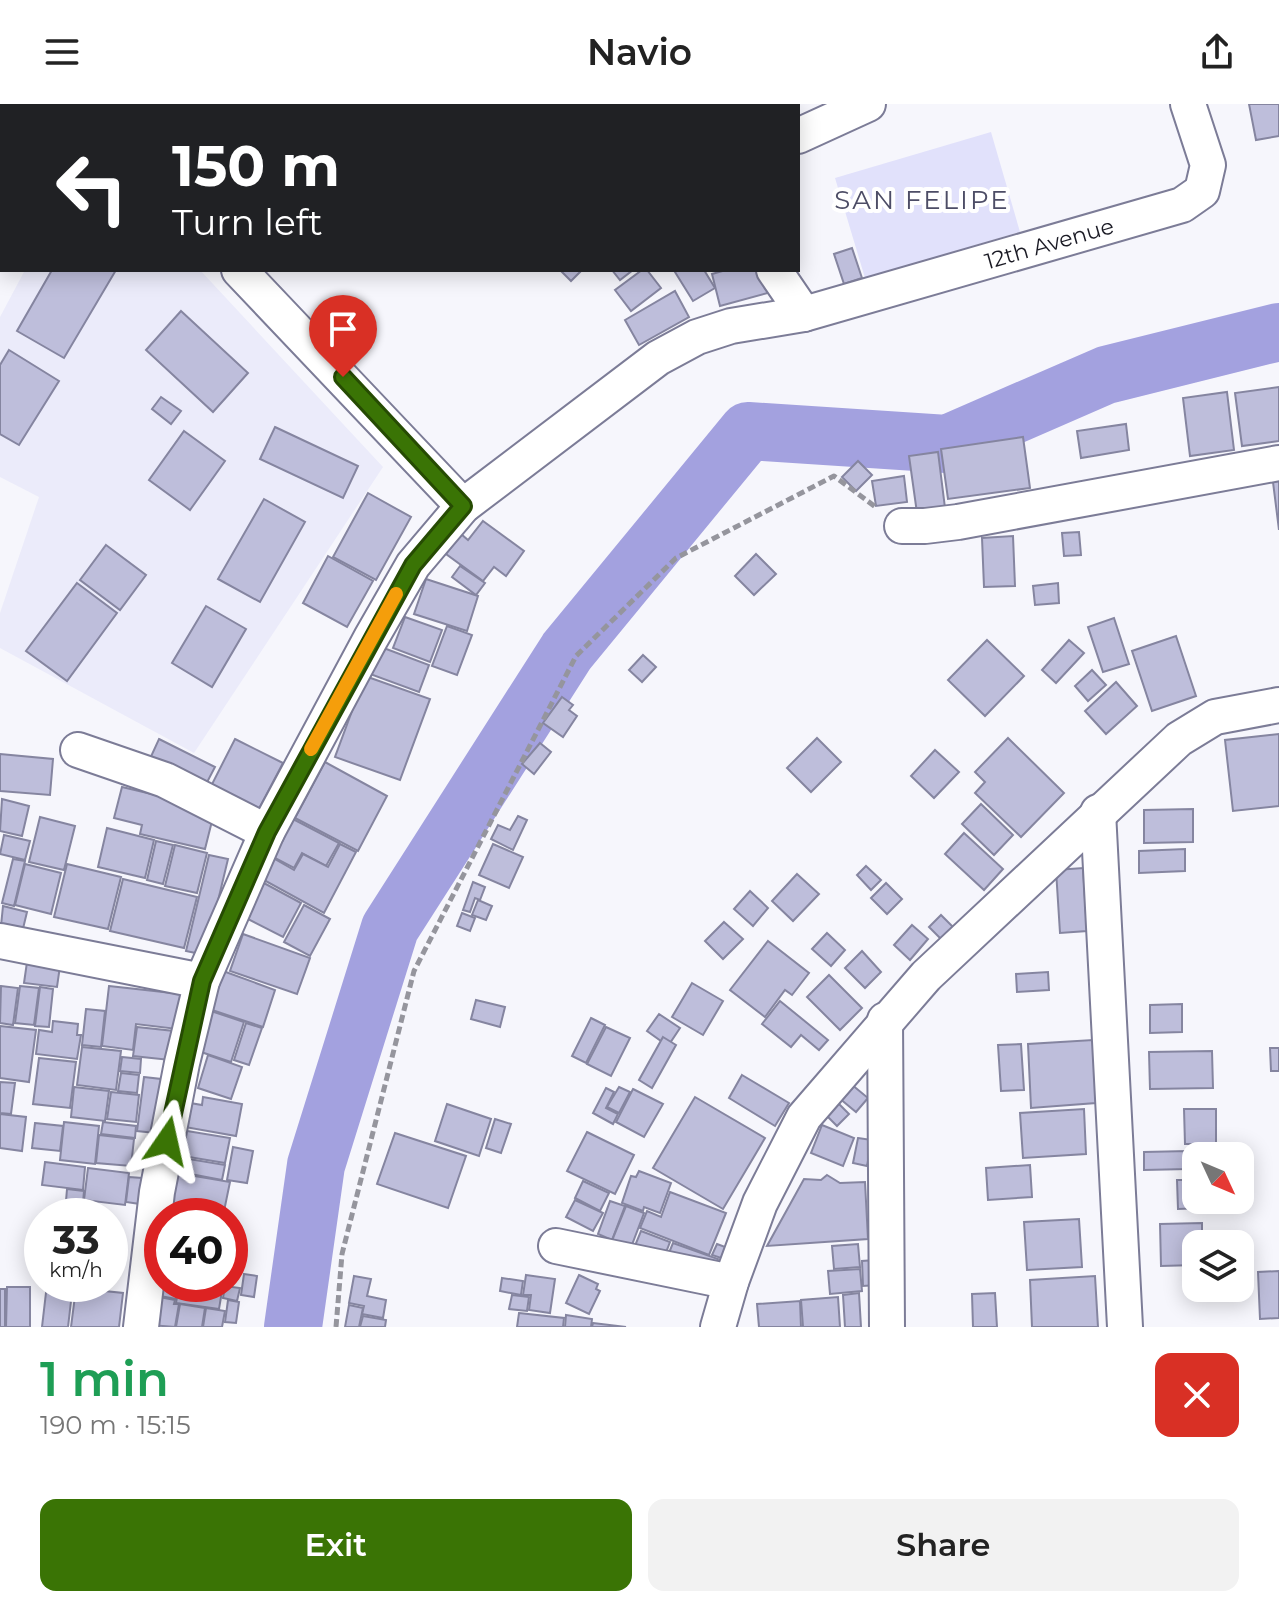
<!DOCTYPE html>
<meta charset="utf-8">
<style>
body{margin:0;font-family:Montserrat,sans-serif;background:#f2f2f2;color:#222;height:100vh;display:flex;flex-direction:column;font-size:30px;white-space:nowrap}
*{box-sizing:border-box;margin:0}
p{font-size:26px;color:#767676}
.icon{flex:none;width:44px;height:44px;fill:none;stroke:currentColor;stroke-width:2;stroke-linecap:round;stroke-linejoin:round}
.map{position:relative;height:1223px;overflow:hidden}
.details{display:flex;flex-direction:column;background:#fff;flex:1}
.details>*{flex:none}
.top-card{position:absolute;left:0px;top:0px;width:800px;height:168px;box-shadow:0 4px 20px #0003;background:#202124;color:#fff;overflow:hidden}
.needle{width:52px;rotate:134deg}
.tools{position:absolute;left:1182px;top:1038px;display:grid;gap:16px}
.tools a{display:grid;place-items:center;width:72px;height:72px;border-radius:16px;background:#fff;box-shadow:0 4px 20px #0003;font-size:40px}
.speed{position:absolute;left:24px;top:1094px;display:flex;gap:16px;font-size:40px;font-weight:700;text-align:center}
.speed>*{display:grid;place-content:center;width:104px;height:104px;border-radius:50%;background:#fff;box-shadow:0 4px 20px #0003;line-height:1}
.speed small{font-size:20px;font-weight:400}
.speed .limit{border:12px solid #d22;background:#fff;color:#111}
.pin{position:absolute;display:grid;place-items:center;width:68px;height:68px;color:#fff;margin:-82px -34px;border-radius:50% 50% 50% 0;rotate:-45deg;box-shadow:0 0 8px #0007}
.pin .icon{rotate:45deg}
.me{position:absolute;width:88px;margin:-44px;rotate:11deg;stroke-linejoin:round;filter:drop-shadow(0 0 6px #0008)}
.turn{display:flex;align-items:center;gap:28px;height:168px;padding:0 40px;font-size:36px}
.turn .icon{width:104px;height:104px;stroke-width:2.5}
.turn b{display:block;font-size:56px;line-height:68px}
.round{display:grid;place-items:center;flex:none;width:84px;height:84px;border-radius:16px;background:#f2f2f2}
.summary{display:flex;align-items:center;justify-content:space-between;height:136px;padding:0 40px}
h1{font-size:48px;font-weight:600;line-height:60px;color:#1e9e55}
.primary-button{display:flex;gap:16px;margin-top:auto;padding:16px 40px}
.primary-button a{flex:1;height:92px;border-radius:16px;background:#3a7405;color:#fff;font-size:32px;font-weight:600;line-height:92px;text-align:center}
.primary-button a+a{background:#f2f2f2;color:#222}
header{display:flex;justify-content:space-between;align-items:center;height:104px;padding:0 40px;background:#fff;font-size:36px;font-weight:600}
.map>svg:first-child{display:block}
</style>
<header><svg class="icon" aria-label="menu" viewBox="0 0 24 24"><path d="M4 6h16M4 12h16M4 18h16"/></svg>Navio<svg class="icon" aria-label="share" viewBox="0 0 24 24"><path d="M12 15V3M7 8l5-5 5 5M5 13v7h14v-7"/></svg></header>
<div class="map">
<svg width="1279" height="1223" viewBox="0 0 1279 1223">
<rect width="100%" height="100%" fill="#f6f6fc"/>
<path fill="#ebebfa" d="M25,166H200L383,363L194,649L0,544V509L39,393L0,373V213Z"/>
<path fill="#e1e1fb" d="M991,28L1020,128L865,174L835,74Z"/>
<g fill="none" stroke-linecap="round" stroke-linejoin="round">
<path stroke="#a3a1df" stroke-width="58" d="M293,1223L316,1061L390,824L567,547L748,327L947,340L1106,271L1279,228"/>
</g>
<g fill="#bebedb" stroke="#8585a0" stroke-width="2">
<path d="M422,0H475L477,2H420Z"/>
<path d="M486,0H548L550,2H488Z"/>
<path d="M1249,0H1279V32L1256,36Z"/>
<path d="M852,144L862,174L844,180L834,150Z"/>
<path d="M52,166H116L64,254L17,227Z"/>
<path d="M560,166H582L571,177Z"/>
<path d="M612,166H633L620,176Z"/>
<path d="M642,166H647L661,184L631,207L615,186Z"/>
<path d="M678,166H704L715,184L693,197L675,168Z"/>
<path d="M726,166H769L775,187L720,202L712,170Z"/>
<path d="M675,187L689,213L639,241L625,216Z"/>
<path d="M181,207L248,269L213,308L146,246Z"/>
<path d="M9,246L59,277L19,341L0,330V261Z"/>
<path d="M1279,283V337L1242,342L1235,289Z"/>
<path d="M1227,288L1234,346L1190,352L1183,294Z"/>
<path d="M161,293L181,307L171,320L152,305Z"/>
<path d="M1126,320L1129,346L1081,354L1077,327Z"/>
<path d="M275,323L358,362L343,394L260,355Z"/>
<path d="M184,327L225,357L190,406L149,376Z"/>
<path d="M1023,333L1030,384L948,395L941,345Z"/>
<path d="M938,348L945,404L917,409L909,352Z"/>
<path d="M858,357L872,371L856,387L842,373Z"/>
<path d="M904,372L907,398L876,402L872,377Z"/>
<path d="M1279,377V426L1273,378Z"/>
<path d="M368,389L411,413L376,476L333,453Z"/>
<path d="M264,395L305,418L260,498L218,475Z"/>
<path d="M483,417L524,447L506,472L494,463L483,477L446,450L461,430L468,436Z"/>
<path d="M1079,428L1081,451L1064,452L1062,429Z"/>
<path d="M1013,432L1015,482L984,483L982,434Z"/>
<path d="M106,441L146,471L120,506L80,476Z"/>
<path d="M756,450L776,470L754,491L735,472Z"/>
<path d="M328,452L373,477L347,523L303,499Z"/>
<path d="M460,462L485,479L476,491L452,473Z"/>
<path d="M426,475L478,492L467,527L414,510Z"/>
<path d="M77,479L117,509L67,577L26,547Z"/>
<path d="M1058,479L1059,499L1035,501L1033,482Z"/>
<path d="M206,502L246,525L212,583L172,559Z"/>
<path d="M405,513L442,526L430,558L393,544Z"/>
<path d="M1114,514L1129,560L1103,568L1088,523Z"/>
<path d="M447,522L472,531L457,571L432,562Z"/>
<path d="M1176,532L1196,592L1152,607L1132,547Z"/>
<path d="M987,536L1024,572L985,612L948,576Z"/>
<path d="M1069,536L1084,549L1056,579L1042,566Z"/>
<path d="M381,543L429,561L419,588L370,570Z"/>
<path d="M643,551L656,563L642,578L629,566Z"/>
<path d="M1092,566L1106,581L1088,597L1075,582Z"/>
<path d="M365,572L430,595L400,676L335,653Z"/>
<path d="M1116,578L1137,602L1106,630L1085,607Z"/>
<path d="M562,593L573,601L569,606L577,612L563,633L543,619Z"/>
<path d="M1279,630V702L1233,707L1225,636Z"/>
<path d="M817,634L841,658L811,688L787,664Z"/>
<path d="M1008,634L1064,689L1021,733L975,689L985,678L975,668Z"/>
<path d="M159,635L215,663L203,686L148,659Z"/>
<path d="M235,635L283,659L253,716L206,692Z"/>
<path d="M540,639L551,648L534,670L522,660Z"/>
<path d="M935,646L959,668L934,694L911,672Z"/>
<path d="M0,650L53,655L50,691L0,687Z"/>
<path d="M325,658L387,692L358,747L295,714Z"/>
<path d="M122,683L215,705L205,745L140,730L142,721L114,714Z"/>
<path d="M2,695L29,702L22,732L0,727Z"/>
<path d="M981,700L1013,731L994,751L962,720Z"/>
<path d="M1193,705V738L1144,739V706Z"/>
<path d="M518,712L527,716L513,746L491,735L498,721L510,726Z"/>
<path d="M40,713L75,722L64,766L29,758Z"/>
<path d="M293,715L339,739L326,762L302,749L294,764L273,753Z"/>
<path d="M107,724L154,736L145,774L98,763Z"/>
<path d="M964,729L1003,765L984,786L945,750Z"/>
<path d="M4,731L30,737L25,756L0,750Z"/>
<path d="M156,737L173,741L163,780L147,776Z"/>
<path d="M340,740L356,748L324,809L262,775L273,754L294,766L303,750L328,763Z"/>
<path d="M493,740L523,753L509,784L479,771Z"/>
<path d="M175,741L207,749L197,789L165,782Z"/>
<path d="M1185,745V767L1139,769V747Z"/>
<path d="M209,751L228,755L205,851L186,847Z"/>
<path d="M13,755L25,757L14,802L2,799Z"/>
<path d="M25,760L61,769L51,810L15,801Z"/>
<path d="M67,760L121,773L108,825L54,813Z"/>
<path d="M866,762L881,776L871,786L857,771Z"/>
<path d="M1083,764L1087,827L1060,829L1056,766Z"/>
<path d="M797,770L819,790L793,817L772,797Z"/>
<path d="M123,775L197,793L184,844L110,827Z"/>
<path d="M262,778L301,799L283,833L244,813Z"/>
<path d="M473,778L485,783L480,796L475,794L470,808L463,806Z"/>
<path d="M886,779L902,795L887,810L871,794Z"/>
<path d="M750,787L768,804L753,822L734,805Z"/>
<path d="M478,796L492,802L486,816L472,811Z"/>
<path d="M304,801L330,815L310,852L284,838Z"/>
<path d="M3,802L27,808L20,837L0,832Z"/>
<path d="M462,809L475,814L470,827L457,822Z"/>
<path d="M941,811L955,825L943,837L929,823Z"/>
<path d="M724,818L743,835L723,855L705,837Z"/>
<path d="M912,821L928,835L910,856L894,841Z"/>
<path d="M827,829L845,846L831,862L812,845Z"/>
<path d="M243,830L310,854L297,890L230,867Z"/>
<path d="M768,837L809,869L792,891L785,886L765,913L730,886Z"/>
<path d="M862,847L881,868L865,884L845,864Z"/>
<path d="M27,858L60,862L57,883L24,879Z"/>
<path d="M223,867L275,886L263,923L209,905Z"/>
<path d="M1048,868L1049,886L1017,888L1016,870Z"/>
<path d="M829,871L862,904L840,926L807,893Z"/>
<path d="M692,879L723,897L703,931L672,913Z"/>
<path d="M1,882L18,884L13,921L0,919Z"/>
<path d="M20,882L39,884L34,921L15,919Z"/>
<path d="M109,882L181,890L177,925L136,920L133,946L102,942Z"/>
<path d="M40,883L53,885L49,923L35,922Z"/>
<path d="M476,896L505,903L500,923L471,915Z"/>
<path d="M780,897L828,936L819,946L801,931L791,943L762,920Z"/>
<path d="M1182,900V928L1150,929V901Z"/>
<path d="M86,905L105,907L101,943L82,941Z"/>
<path d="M211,907L244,918L231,958L198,947Z"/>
<path d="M659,910L680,924L668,942L647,927Z"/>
<path d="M591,914L605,921L586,959L572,952Z"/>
<path d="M53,917L78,920L77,931H81L77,955L36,950L39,926L52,928Z"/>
<path d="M246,919L262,924L249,961L234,956Z"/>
<path d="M0,922L36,926L29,978L0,974Z"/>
<path d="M137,923L174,927L170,956L133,952Z"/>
<path d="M606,923L630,934L611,972L587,960Z"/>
<path d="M663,933L676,941L652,984L639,976Z"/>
<path d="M1093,936L1096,999L1031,1004L1028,940Z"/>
<path d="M1021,940L1024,986L1001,987L998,941Z"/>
<path d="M82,943L121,947L116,986L77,981Z"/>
<path d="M1270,944H1279V967H1271Z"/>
<path d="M1212,947L1213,984L1150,985L1149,948Z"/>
<path d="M208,951L242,963L231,995L198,984Z"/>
<path d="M122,953L141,955L140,969L120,967Z"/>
<path d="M39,954L76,958L70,1004L33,1000Z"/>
<path d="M121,969L139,971L137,989L118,987Z"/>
<path d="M742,971L789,999L775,1022L729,994Z"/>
<path d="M144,973L161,975L155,1029L137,1027Z"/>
<path d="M0,978L15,979L11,1010L0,1009Z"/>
<path d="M851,980L868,994L856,1008L839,994Z"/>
<path d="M74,983L109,987L105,1017L71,1013Z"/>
<path d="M619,983L630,988L619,1009L607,1003Z"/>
<path d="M606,984L614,988L606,1004L618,1010L613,1020L593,1009Z"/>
<path d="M633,985L663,1000L644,1033L616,1018Z"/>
<path d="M111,988L139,991L136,1018L107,1015Z"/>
<path d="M203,993L242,1000L236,1032L185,1023L190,999L202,1001Z"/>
<path d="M695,993L765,1034L723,1105L653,1064Z"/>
<path d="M838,999L849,1010L837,1022L826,1011Z"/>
<path d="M447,1000L491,1015L479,1052L435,1037Z"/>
<path d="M1084,1005L1086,1050L1023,1054L1020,1009Z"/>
<path d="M1184,1005H1216V1040H1185Z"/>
<path d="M0,1010L26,1013L22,1047L0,1044Z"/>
<path d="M495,1015L511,1020L501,1049L486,1044Z"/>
<path d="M64,1018L99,1022L95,1060L60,1056Z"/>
<path d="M103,1018L136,1022L135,1034L101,1030Z"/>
<path d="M35,1019L63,1022L60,1047L32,1044Z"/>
<path d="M822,1021L854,1034L843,1062L811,1049Z"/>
<path d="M181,1026L230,1034L225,1059L177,1051Z"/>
<path d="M587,1028L634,1051L615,1090L567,1067Z"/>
<path d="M395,1029L466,1052L448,1104L377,1080Z"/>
<path d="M99,1031L134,1035L131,1062L96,1059Z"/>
<path d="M858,1034L872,1036L867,1062L853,1059Z"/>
<path d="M233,1043L253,1047L247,1079L227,1076Z"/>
<path d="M1188,1047V1065L1144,1066V1048Z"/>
<path d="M183,1054L225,1061L222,1076L180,1068Z"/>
<path d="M45,1058L85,1063L83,1086L42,1081Z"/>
<path d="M1030,1061L1032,1093L988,1096L986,1064Z"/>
<path d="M88,1064L129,1069L125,1101L84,1096Z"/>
<path d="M639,1067L671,1079L660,1109L644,1103L643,1107L622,1099L631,1072L636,1073Z"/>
<path d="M177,1069L230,1078L223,1112L170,1105Z"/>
<path d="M827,1071L840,1079L865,1078L868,1135L767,1142L804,1075L821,1076Z"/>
<path d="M129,1073L142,1074L140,1100L126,1098Z"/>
<path d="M1177,1076H1196V1096H1236V1103L1178,1105Z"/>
<path d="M583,1077L609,1089L600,1107L575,1094Z"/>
<path d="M67,1085L84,1087L83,1099L66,1097Z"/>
<path d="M670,1088L726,1109L709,1151L640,1124L647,1107L661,1113Z"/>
<path d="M575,1096L603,1109L593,1127L566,1113Z"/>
<path d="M610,1097L625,1102L612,1136L598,1130Z"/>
<path d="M626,1102L644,1109L630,1146L611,1139Z"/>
<path d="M171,1106L205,1112H170Z"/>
<path d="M1079,1115L1082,1163L1027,1166L1024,1118Z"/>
<path d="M230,1116L238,1118L233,1150H230Z"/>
<path d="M1202,1119V1140H1196V1161L1161,1162L1160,1120Z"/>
<path d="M641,1127L670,1138L661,1161L632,1149Z"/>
<path d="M110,1136H116L114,1156H110Z"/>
<path d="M673,1139L718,1155L711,1173L666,1156Z"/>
<path d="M717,1140L728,1144L724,1155L712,1151Z"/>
<path d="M858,1140L860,1163L834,1165L832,1142Z"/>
<path d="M230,1150L235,1151L230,1180Z"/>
<path d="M875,1156L877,1181L863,1182L862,1157Z"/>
<path d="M860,1165L862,1187L830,1190L828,1167Z"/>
<path d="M1279,1167V1214L1260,1215L1258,1168Z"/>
<path d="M244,1170L257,1172L254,1193L241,1191Z"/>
<path d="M526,1171L555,1175L550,1209L529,1206L531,1191H523Z"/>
<path d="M579,1171L598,1180L596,1185L600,1187L589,1210L566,1199Z"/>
<path d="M354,1172L371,1175L367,1192L386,1196L383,1214L362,1210L364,1202L349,1199Z"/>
<path d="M1095,1172L1098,1223H1032L1030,1176Z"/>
<path d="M502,1174L523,1177L521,1191L500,1187Z"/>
<path d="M47,1180H73L68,1223H42Z"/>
<path d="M162,1180L178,1181L176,1195L155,1191Z"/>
<path d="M190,1180L223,1181L219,1205L176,1199L179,1181L190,1183Z"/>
<path d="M225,1182L240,1184L237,1197L223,1194Z"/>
<path d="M7,1183H30V1223H6Z"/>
<path d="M76,1184L123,1189L119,1223H71Z"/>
<rect x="0" y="1185" width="5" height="38"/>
<path d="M859,1189L861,1223H845L843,1191Z"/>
<path d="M995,1189L997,1223H973L972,1190Z"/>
<path d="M512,1191L529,1193L527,1207L509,1205Z"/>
<path d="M154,1192L175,1196L174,1200H179L175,1223L150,1221Z"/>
<path d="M838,1193L840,1223H803L801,1196Z"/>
<path d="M228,1196L239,1198L236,1219L225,1218Z"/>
<path d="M800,1197L801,1223H759L757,1200Z"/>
<path d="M180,1200L205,1204L202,1223H176Z"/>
<path d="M349,1201L363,1204L359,1223H345Z"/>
<path d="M206,1204L225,1207L222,1223H203Z"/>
<path d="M519,1209L564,1214L563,1223H517Z"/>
<path d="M566,1211L592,1215L591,1223H565Z"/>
<path d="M363,1212L386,1216L385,1223H360Z"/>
<path d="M593,1219L626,1223H592Z"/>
</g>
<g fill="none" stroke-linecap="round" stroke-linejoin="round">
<defs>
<g id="minor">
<path d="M79,0L81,2"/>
<path d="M639,0L641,2"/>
<path d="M45,2L47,0"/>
<path d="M798,32L868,0"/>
<path d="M0,56L2,54"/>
<path d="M239,166L463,402"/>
<path d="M774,166L804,210"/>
<path d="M902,422H925L958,418L1279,359"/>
<path d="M78,646L165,676L267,728"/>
<path d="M1098,708L1125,1223"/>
<path d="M0,837L202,877"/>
<path d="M885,916L887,1223"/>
<path d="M556,1142L731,1178"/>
<path id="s1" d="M141,1223L157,1088L182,959L202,877L267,728L371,534L413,461L463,402L658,254L697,233L731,222L804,210L1182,101L1202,87L1208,61L1188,0"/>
<path d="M718,1223L731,1178L760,1099L804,1013L926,872L1179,635L1215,613L1279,601"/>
</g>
</defs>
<use href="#minor" stroke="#7c7c97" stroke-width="38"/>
<path stroke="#95959d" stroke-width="5" stroke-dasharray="8 4" stroke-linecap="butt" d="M336,1223L342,1150L414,867L576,552L676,454L834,372L877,404"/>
<use href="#minor" stroke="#fff" stroke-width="34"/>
</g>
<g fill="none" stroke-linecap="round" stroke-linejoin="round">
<defs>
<path id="route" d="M167,1037L202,877L267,728L413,461L463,402L343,273"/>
</defs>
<use href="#route" stroke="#264b03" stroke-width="20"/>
<use href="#route" stroke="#3a7405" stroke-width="14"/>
<path stroke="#f59e0b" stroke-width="14" d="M311,645L396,490"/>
</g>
<g text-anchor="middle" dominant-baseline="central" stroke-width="8" stroke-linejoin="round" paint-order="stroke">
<g font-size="22" fill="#1a1a24" stroke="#fff">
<text stroke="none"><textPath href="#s1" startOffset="1550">12th Avenue</textPath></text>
</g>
<g font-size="26" letter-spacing="2" fill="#4d4d66" stroke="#fff">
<text x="922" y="96">SAN FELIPE</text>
</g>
</g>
</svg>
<div class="tools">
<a><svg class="needle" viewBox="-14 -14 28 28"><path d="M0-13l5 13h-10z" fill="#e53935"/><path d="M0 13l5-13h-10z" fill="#767676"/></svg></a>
<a><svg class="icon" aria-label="layers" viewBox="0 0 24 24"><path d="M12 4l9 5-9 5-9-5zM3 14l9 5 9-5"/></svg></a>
</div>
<div class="speed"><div>33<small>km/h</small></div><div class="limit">40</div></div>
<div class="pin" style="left:343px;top:273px;background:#d93025"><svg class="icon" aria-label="arrive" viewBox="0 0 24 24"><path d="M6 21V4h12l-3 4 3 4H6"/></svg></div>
<svg class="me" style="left:167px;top:1037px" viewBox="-20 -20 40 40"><path d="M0-17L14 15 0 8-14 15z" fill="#3a7405" stroke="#fff" stroke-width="4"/></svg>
<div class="top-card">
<div class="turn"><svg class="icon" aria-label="left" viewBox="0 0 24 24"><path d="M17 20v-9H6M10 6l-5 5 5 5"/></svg><div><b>150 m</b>Turn left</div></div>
</div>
</div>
<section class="details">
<div class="summary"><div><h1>1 min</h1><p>190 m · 15:15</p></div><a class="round" style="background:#d93025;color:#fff"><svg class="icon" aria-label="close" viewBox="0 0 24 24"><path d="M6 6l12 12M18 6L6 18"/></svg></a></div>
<div class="primary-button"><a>Exit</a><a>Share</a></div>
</section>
